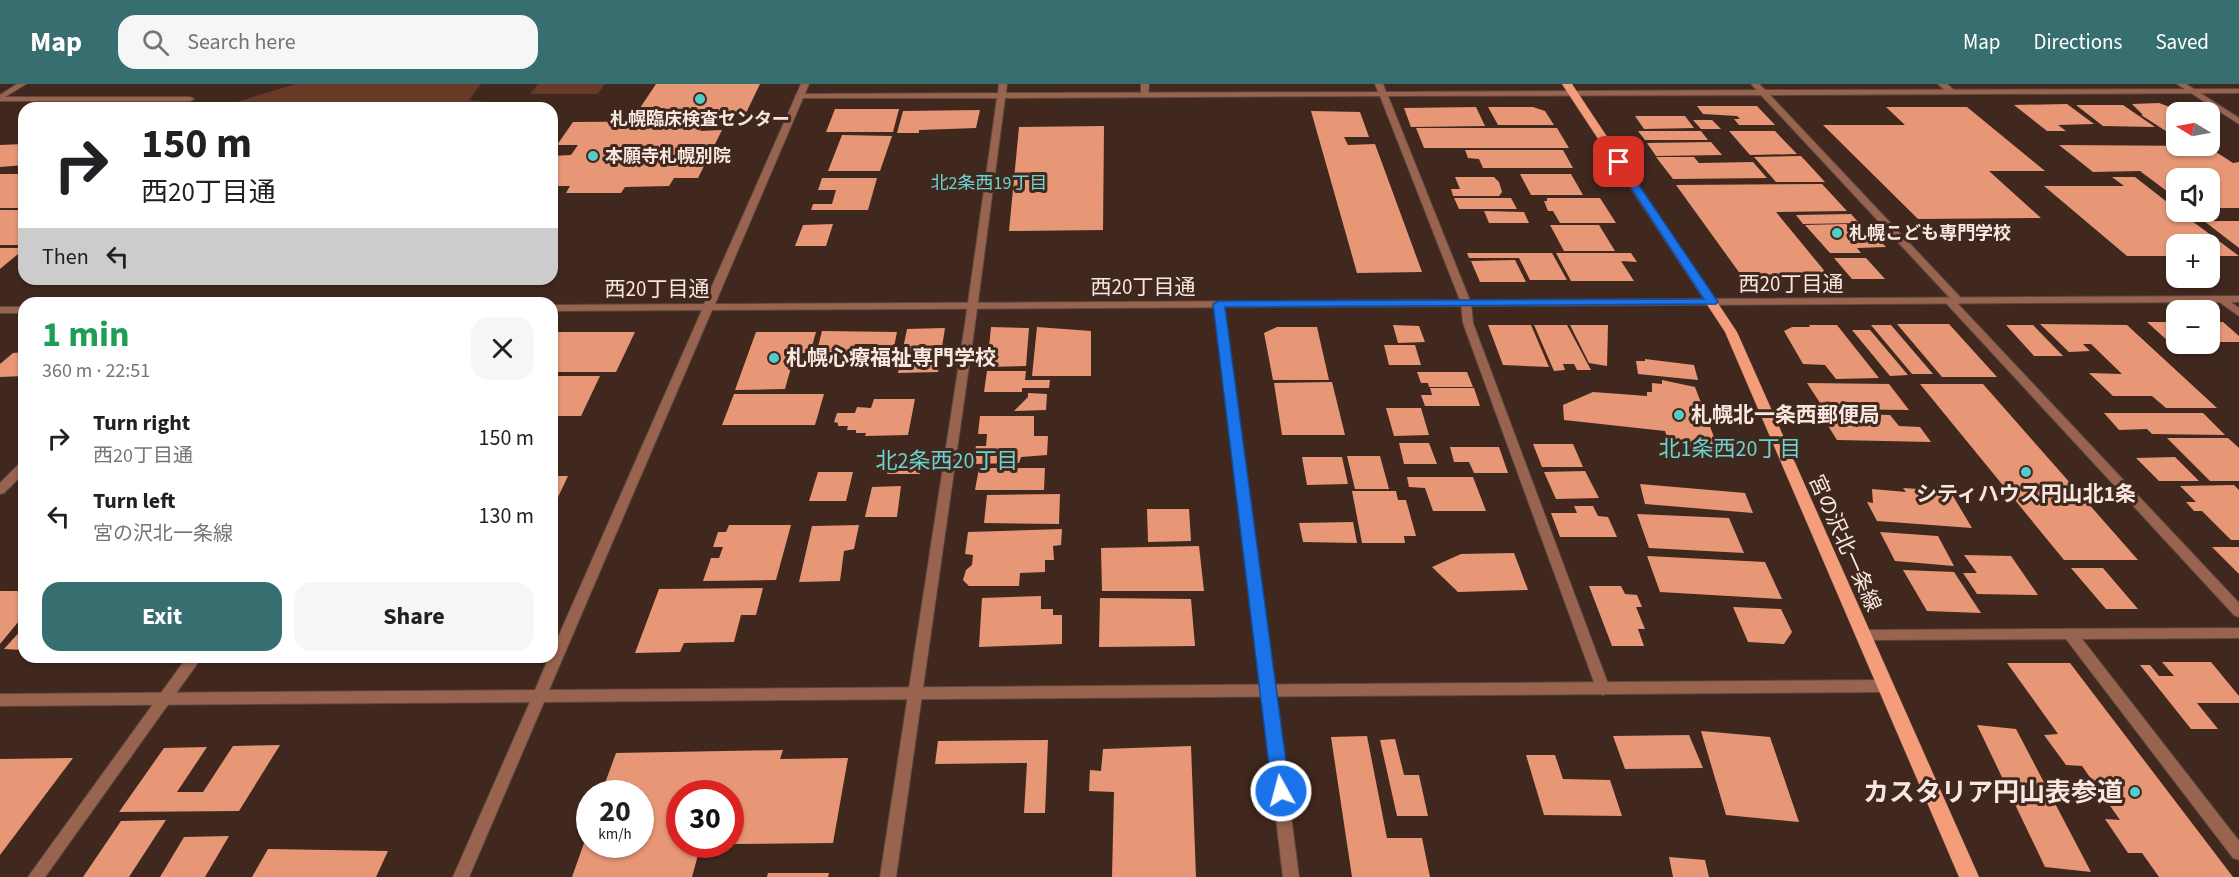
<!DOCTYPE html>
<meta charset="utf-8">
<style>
body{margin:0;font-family:"Source Sans 3","Noto Sans JP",sans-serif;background:#f6f6f6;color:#202124;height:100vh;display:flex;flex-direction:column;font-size:22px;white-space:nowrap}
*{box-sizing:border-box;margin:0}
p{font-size:20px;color:#757577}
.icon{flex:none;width:33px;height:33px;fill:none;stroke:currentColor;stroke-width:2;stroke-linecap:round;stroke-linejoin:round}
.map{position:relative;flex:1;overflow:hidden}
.side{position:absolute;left:18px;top:213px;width:540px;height:366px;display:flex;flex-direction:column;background:#fff;border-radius:18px;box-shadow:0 2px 4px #0004}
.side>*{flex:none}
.guide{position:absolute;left:18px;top:18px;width:540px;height:183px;border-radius:18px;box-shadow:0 2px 4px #0004;background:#fff;color:#202124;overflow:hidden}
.needle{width:39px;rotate:280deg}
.buttons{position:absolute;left:2166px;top:18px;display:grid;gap:12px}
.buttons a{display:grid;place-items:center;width:54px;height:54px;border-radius:12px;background:#fff;box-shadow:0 2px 4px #0004;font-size:30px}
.speed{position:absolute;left:576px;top:696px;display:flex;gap:12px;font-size:30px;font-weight:700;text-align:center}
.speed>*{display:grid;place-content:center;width:78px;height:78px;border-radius:50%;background:#fff;box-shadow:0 2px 4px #0004;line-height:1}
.speed small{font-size:15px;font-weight:400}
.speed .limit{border:9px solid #d22;background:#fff;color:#111}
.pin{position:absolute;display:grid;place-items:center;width:51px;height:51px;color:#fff;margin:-26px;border-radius:12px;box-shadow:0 3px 9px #0006}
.me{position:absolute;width:66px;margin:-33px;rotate:353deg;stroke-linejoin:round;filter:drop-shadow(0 0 4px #0008)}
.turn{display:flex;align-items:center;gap:21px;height:126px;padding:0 24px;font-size:27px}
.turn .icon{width:78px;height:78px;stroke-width:2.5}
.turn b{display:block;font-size:42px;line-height:51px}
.then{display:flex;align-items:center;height:57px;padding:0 24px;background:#0003;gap:12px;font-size:22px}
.round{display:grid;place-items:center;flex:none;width:63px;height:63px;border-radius:18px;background:#f6f6f6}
.overview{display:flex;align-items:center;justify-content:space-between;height:102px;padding:0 24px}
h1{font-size:36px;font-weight:700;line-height:45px;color:#1e9e55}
.button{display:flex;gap:12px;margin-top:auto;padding:12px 24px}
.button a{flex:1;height:69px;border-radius:18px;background:#376e6f;color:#fff;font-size:24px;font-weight:700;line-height:69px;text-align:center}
.button a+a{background:#f6f6f6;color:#202124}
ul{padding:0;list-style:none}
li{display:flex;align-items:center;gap:18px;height:78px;padding:0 24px}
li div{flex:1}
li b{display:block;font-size:22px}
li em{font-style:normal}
header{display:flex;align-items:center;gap:36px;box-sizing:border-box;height:84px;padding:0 30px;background:#376e6f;color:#fff}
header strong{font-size:28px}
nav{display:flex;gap:33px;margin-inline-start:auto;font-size:21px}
.search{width:420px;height:54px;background:#f6f6f6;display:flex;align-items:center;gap:15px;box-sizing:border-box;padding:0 21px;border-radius:18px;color:#757577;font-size:22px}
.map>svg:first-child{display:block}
</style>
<header>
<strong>Map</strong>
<div class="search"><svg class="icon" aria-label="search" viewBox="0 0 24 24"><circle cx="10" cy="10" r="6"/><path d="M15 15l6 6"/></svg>Search here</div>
<nav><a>Map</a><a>Directions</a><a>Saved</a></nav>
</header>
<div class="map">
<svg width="2239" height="793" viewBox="0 0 2239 793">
<rect width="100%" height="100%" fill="#40281e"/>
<g fill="#683926">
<path d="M295,0H481L469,16L488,18L483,24H217Z"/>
<path d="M538,0H605L598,10H530Z"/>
</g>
<g fill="#e79776">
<path d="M656,0H760L746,29L636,30Z"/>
<path d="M2159,19L2183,28H2176V43H2169L2176,49H2169L2141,31H2143L2132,20Z"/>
<path d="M2067,20L2094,40L2058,41L2066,47H2047L2014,21Z"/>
<path d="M2076,21H2123L2155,43L2103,42Z"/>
<path d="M1697,22H1757L1775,41H1739L1734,35H1740L1737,32L1703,30Z"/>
<path d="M1476,23L1485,42L1411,43L1404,24Z"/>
<path d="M1488,23H1533L1545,27L1554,41H1498Z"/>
<path d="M1886,23H1967L2045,87H1989L2041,134L1918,135L1823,41H1905Z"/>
<path d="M835,25H899L893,48H826Z"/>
<path d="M980,26L976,44L919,46V49H897L903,27Z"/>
<path d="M1311,27L1360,28L1369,53H1344L1348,61L1375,60L1422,188L1357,189Z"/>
<path d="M1635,32H1685L1694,44L1644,45Z"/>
<path d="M1693,36H1712L1721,45H1701Z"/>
<path d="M705,37L700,47L722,46L698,94H674L669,102L625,103L621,109H566L570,102H552V72L571,71L578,61H557L573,38Z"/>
<path d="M1104,42L1103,146L1009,147L1019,43Z"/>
<path d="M1416,44H1557L1569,64H1424Z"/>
<path d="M1638,47H1701L1708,56H1645Z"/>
<path d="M1729,47H1775L1797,70L1750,71Z"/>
<path d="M842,51L892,52L880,87H828Z"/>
<path d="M1711,58L1722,71L1656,72L1647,59Z"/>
<path d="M24,60V81L0,83V61Z"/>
<path d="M2059,61L2207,62L2233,79L2239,78V124H2210V94H2176V114L2140,87L2093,88Z"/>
<path d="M1465,66H1563L1573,84H1483L1479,75L1468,74Z"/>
<path d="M1801,72L1825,98H1776L1754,73Z"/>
<path d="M1656,73H1694L1699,79L1753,78L1767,94L1673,95Z"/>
<rect x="0" y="90" width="24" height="34"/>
<path d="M1520,90H1571L1583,111H1531Z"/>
<path d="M1455,93H1494L1499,98L1502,108L1499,112H1453L1451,105H1460Z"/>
<path d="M2112,93H2135L2176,125V128H2180L2239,172H2210V160H2176V172H2127L2044,102H2124Z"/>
<path d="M822,94H877L868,126H811L813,120H832L836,106H818Z"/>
<path d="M1822,100L1847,127L1776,128L1827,190L1741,191L1676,101Z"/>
<path d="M1454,114H1511L1517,125H1459Z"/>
<path d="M1547,114H1600L1616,139H1560L1553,127H1548L1544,117H1547Z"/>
<rect x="0" y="126" width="24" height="35"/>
<path d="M1484,127L1524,128L1529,139H1489Z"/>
<path d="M1851,130L1859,139L1803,140L1796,131Z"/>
<path d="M2204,137H2239V164Z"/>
<path d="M833,140L826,162H795L803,141Z"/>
<path d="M1846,140L1853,148H1872L1886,163L1857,164L1861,169H1830L1805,141Z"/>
<path d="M1550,141H1599L1615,167H1564Z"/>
<path d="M0,164H24V165L0,185Z"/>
<path d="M1467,169H1552L1567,196H1530L1519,174H1469Z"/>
<path d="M1556,169H1631L1637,178L1621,177L1634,197H1571Z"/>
<path d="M1834,174H1866L1885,195H1852Z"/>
<path d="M1515,176L1526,198H1480L1471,177Z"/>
<path d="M2147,238H2170L2176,244V258H2169Z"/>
<path d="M2210,238H2223L2239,252V258H2210Z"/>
<path d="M1897,240H1949L1997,293H1942Z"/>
<path d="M2040,240L2127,241L2217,324H2166L2152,312H2113L2089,289L2122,290L2091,260H2083L2090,267L2069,268Z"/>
<path d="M1393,241L1419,242L1425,258L1398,259Z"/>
<path d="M1488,241H1531L1549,283L1503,281Z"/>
<path d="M1534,241H1567L1591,286H1577L1574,280H1563L1565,286L1554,287Z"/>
<path d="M1570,241H1608L1607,282L1589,279Z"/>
<path d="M1809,241H1837L1879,294L1836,295L1825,281L1803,280L1784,247L1792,243H1810Z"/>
<path d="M1871,241H1891L1933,290H1912Z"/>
<path d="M2006,241H2033L2063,272H2034Z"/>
<path d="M991,243L1029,244L1026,282L987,283Z"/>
<path d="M1037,243L1091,247V292H1032Z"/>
<path d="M1277,243H1317L1329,296H1273L1264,249Z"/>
<path d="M945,244L938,288L898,289L907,245Z"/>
<path d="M1852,246H1870L1908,291L1890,292Z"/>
<path d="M822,247L897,248L892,273H872L874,260H855L849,278L814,279Z"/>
<path d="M552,248H635L616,288H552Z"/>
<path d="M756,248H816L810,269H795L785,305L735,306Z"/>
<path d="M1384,261H1415L1421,281H1389Z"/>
<path d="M24,268V292L0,293V280L13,269Z"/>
<path d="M1645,275L1694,281L1698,296L1638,290L1636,277H1645Z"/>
<path d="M987,287H1026L1025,296H1050L1049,304H1022V308H984Z"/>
<path d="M1417,288H1467L1473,303H1429L1428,299H1421Z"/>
<path d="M552,292H600L581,332H552Z"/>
<path d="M1662,296L1695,303L1717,361H1699L1700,365L1684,363L1682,359H1669L1665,347L1564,336L1563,321L1593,308L1647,312V308H1652V299L1662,300Z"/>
<path d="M1332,298L1345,351H1282L1274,299Z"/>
<path d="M1807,299L1889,300L1909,326L1824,325Z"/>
<path d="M1920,300H1983L2138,476H2064Z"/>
<path d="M1430,304H1474L1480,322H1425L1421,311H1432Z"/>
<path d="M1028,309L1047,310L1046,326L1014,327L1028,313Z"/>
<path d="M734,310H824L815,341H722Z"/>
<path d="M874,315H915L908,351L865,352L866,349H856V346H847L848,342H838V339L834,338L837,329H855L857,323L871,324Z"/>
<path d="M1386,324H1421L1429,351L1394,352Z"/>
<path d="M1820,329L1890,331L1899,342L1920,343L1931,358L1837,356Z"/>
<path d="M2104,329H2203L2225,351L2152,350L2147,345L2119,346Z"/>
<path d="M980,332H1034V352H1048L1047,371L1021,373L1019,379L972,380L976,362H986L987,350H978Z"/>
<path d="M2167,354H2228L2239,364V397H2210Z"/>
<path d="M1399,359H1429L1437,380H1404Z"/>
<path d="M1533,360H1573L1583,383H1542Z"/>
<path d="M1450,363H1499L1508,389H1474L1469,378H1454Z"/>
<path d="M1347,372H1380L1389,405H1355Z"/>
<path d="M1302,373H1342L1348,400L1307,401Z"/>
<path d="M2175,373L2199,397H2159L2136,374Z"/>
<path d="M922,383L920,390H887L889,384Z"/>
<path d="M979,384H1045L1044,406H975Z"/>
<path d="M1585,387L1599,414L1556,415L1544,388Z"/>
<path d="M818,388H853L846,417H809Z"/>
<path d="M552,392H568L552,426Z"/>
<path d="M1407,393H1473L1486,427H1433L1425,404L1409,403Z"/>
<path d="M1640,400L1745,409L1753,429L1645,420Z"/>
<path d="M2234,401L2239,406V456H2231L2202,427H2194L2186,418H2196L2180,402Z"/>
<path d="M901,402L897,433H865L872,403Z"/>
<path d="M1903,404L1950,407L1972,444L1877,437L1867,418L1873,419L1872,405L1906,408Z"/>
<path d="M1352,407H1396L1398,416H1406L1416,452H1404L1405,459H1362Z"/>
<path d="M1060,410L1059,440L984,439L987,411Z"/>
<path d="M1574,422H1593L1598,432L1608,433L1617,453H1560L1551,429H1577Z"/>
<path d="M1147,425H1189L1191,457L1148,458Z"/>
<path d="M1637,430L1729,434L1744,469L1649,464Z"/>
<path d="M1353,438L1357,459L1303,458L1299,439Z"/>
<path d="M729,441H791L776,496L703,497L711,474H719L723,463H713L718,448H726Z"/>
<path d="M859,441L854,465L844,467L840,497L799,498L812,442Z"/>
<path d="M1062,445L1061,461L1053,462L1054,476H1045V488L1020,489L1019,502H969L963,496L966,486L972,481L973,471L965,470L968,448Z"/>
<path d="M1880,448L1938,452L1954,482L1895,477Z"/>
<path d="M1199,462L1204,507H1102L1101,464Z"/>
<path d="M2212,463H2239V490Z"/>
<path d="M1514,469L1528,506L1458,508L1432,483L1461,470Z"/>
<path d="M1964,471L2011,472L2038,511L1977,510L1963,489H1977Z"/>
<path d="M1647,472L1765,478L1782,515L1660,508Z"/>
<path d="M2071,484H2103L2138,525H2106Z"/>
<path d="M1903,486L1954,488L1981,529L1927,527Z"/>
<path d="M1589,502H1621L1625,510L1637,511L1642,523H1636L1645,545H1638L1644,562H1612Z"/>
<path d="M763,504L756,531H741L734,558L684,559L680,568L635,569L659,505Z"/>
<path d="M0,507H24V531L0,560Z"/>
<path d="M1041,512V525H1053V531H1062V560L979,563L982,514Z"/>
<path d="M1100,514L1191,515L1195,562L1099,563Z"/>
<path d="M1733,523L1781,525L1792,548L1784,560L1748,558Z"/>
<path d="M24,543V566L4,565Z"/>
<path d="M2162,578H2211L2239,612V619H2197L2218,645H2191L2140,581H2150L2159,592H2174Z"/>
<path d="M2007,579H2070L2233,793H2159L2142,769H2128L2105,735L2120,736L2082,682L2066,681L2044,651L2058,650Z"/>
<path d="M1977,641L2016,645L2091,788L2045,783Z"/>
<path d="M1701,647L1770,653L1799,738L1726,731Z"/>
<path d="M1689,651L1703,684L1625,685L1613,652Z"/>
<path d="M1367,652L1387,754H1422L1430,793H1352L1331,653Z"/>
<path d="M1395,655L1404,691H1419L1428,732H1397L1380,656Z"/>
<path d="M1048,656L1045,729H1024L1027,679L935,680L938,657Z"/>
<path d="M280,661L239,727L119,728L164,664L207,663L177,708H203L233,662Z"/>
<path d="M1191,662L1196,793H1112L1114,708L1089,707L1090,686L1101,687L1103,665Z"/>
<path d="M783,666L780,675L848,674L833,759L730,760V710H680V760H701L692,793H572L589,745L590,760H640V710H601L616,669Z"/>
<path d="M1526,671H1555L1563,695L1610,696L1622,732L1544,731Z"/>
<path d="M73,674L0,771V675Z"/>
<path d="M166,736L129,793H83L121,737Z"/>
<path d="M229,752L205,793H160L184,753Z"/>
<path d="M268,765L388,767L376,793H252Z"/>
<path d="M1669,773L1705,776L1709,793H1673Z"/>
<path d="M768,789H829L828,793H767Z"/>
</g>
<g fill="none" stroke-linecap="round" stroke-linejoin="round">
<defs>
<path id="service" d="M1141,0H1149L1148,13L1141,11Z"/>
<g id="minor">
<path d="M999,0H1007L1006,9L1378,8L1375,0H1383L1386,8L1757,6L1751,0H1759L1765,6L2239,5V9L1770,11L1962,215L1963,217L1958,220L2239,519V533L2234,531L1946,219L1945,217L1950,214L1761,11L1388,12L1471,219L1473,239L1610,605L1608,609L1603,611L1598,609L1463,239L1461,219L1380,12L1005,14L975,240L896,793H880L965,240L997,14H799L795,12L799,10L998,9Z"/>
<path d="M0,13H190L194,15L190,17H0Z"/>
<path d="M2222,212L2239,224V232L2218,217V213Z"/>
<path d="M1219,217L1224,220L1299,793H1283L1214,220Z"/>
<path d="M24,378V389L4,409L0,410V399L20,379Z"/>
<path d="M2239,544V554L2082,555L2239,757V776L2233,774L2066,555L1863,556L1858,555L1856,551L1858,547L1863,546Z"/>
<path d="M187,573H202L45,793H28Z"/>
</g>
<g id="tertiary">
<path d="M17,0H26L0,16V11Z"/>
<path d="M801,0H809L715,220L2239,212V218L712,226L549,606L1885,596L1890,598L1892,602L1890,606L1885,608L544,618L469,793H453L530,618L0,622V610L535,606L549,573H552V567L702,226L552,227V221L704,220Z"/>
<path d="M1938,0H1947L1956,8L1949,10Z"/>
<path d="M2177,0H2186L2239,34V40Z"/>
<rect x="0" y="223" width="24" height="6"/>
</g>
<path id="primary" d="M1562,0H1572L1737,248L1979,793H1959L1725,248Z"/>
</defs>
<use href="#service" stroke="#5d473d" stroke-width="2"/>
<use href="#minor" stroke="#5d473d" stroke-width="2"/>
<use href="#tertiary" stroke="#5d473d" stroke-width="2"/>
<use href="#primary" stroke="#5d473d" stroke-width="1"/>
<use href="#service" fill="#98644f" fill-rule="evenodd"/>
<use href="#minor" fill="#98644f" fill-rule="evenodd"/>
<use href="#tertiary" fill="#98644f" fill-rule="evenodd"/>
<use href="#primary" fill="#f49d7b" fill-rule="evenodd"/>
</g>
<path fill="#1a73e8" stroke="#114b97" stroke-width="1.5" d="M1615,76H1622L1718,218L1716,220L1225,223L1290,707L1287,712L1281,714L1275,712L1272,707L1213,220L1219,217L1704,215L1614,78Z"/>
<g fill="#53cdca" stroke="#40281e" stroke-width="2">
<circle cx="700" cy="15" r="6"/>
<circle cx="593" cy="72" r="6"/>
<circle cx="1837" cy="149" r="6"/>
<circle cx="774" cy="274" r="6"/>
<circle cx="1679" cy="331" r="6"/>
<circle cx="2026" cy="388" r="6"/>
<circle cx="2135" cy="708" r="6"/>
</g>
<g text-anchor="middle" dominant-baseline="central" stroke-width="6" stroke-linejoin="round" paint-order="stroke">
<g font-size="18" font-weight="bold" fill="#f8e7e0" stroke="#40281e" text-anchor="start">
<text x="700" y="35" text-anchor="middle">札幌臨床検査センター</text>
<text x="605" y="72">本願寺札幌別院</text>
<text x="1849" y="149">札幌こども専門学校</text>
</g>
<g font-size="18" fill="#69d5d2" stroke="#40281e">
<text x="989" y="99">北2条西19丁目</text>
</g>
<g font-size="21" fill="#f8e7e0" stroke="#40281e">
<text x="1791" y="200">西20丁目通</text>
<text x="1143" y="203">西20丁目通</text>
<text x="657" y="205">西20丁目通</text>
<text transform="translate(1845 459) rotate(66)">宮の沢北一条線</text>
</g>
<g font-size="21" font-weight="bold" fill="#f8e7e0" stroke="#40281e" text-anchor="start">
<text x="786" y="274">札幌心療福祉専門学校</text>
<text x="1691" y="331">札幌北一条西郵便局</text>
<text x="2026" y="410" text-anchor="middle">シティハウス円山北1条</text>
</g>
<g font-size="22" fill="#69d5d2" stroke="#40281e">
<text x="1730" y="365">北1条西20丁目</text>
<text x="947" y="377">北2条西20丁目</text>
</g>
<g font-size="26" font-weight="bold" fill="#f8e7e0" stroke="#40281e" text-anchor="end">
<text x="2123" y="708">カスタリア円山表参道</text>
</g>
</g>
</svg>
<div class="buttons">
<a><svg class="needle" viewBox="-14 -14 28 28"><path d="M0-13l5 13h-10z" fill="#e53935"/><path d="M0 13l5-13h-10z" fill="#757577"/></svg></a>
<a><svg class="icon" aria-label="sound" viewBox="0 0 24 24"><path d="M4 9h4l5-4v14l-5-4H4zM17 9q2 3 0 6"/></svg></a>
<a>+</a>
<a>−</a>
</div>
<div class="speed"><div>20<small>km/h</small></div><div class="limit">30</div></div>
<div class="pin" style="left:1619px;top:78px;background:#d93025"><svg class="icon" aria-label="arrive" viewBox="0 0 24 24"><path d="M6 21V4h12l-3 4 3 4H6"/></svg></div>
<svg class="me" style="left:1281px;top:707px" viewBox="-20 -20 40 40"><circle r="17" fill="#1a73e8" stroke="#fff" stroke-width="3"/><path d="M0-11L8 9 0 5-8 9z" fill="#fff"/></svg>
<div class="guide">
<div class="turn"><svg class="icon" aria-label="right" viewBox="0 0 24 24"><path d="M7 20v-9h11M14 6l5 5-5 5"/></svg><div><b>150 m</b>西20丁目通</div></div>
<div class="then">Then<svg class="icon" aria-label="left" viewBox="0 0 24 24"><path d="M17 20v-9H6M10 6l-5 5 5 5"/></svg></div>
</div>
<section class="side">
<div class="overview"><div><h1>1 min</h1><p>360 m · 22:51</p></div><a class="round"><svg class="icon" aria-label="close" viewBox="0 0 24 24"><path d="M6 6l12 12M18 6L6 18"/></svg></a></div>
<ul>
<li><svg class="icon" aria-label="right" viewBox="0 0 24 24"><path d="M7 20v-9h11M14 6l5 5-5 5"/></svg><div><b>Turn right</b><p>西20丁目通</p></div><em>150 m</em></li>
<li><svg class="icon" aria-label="left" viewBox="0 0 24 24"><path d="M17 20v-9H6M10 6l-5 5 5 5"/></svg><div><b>Turn left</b><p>宮の沢北一条線</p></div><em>130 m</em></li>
</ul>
<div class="button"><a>Exit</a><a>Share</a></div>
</section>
</div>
